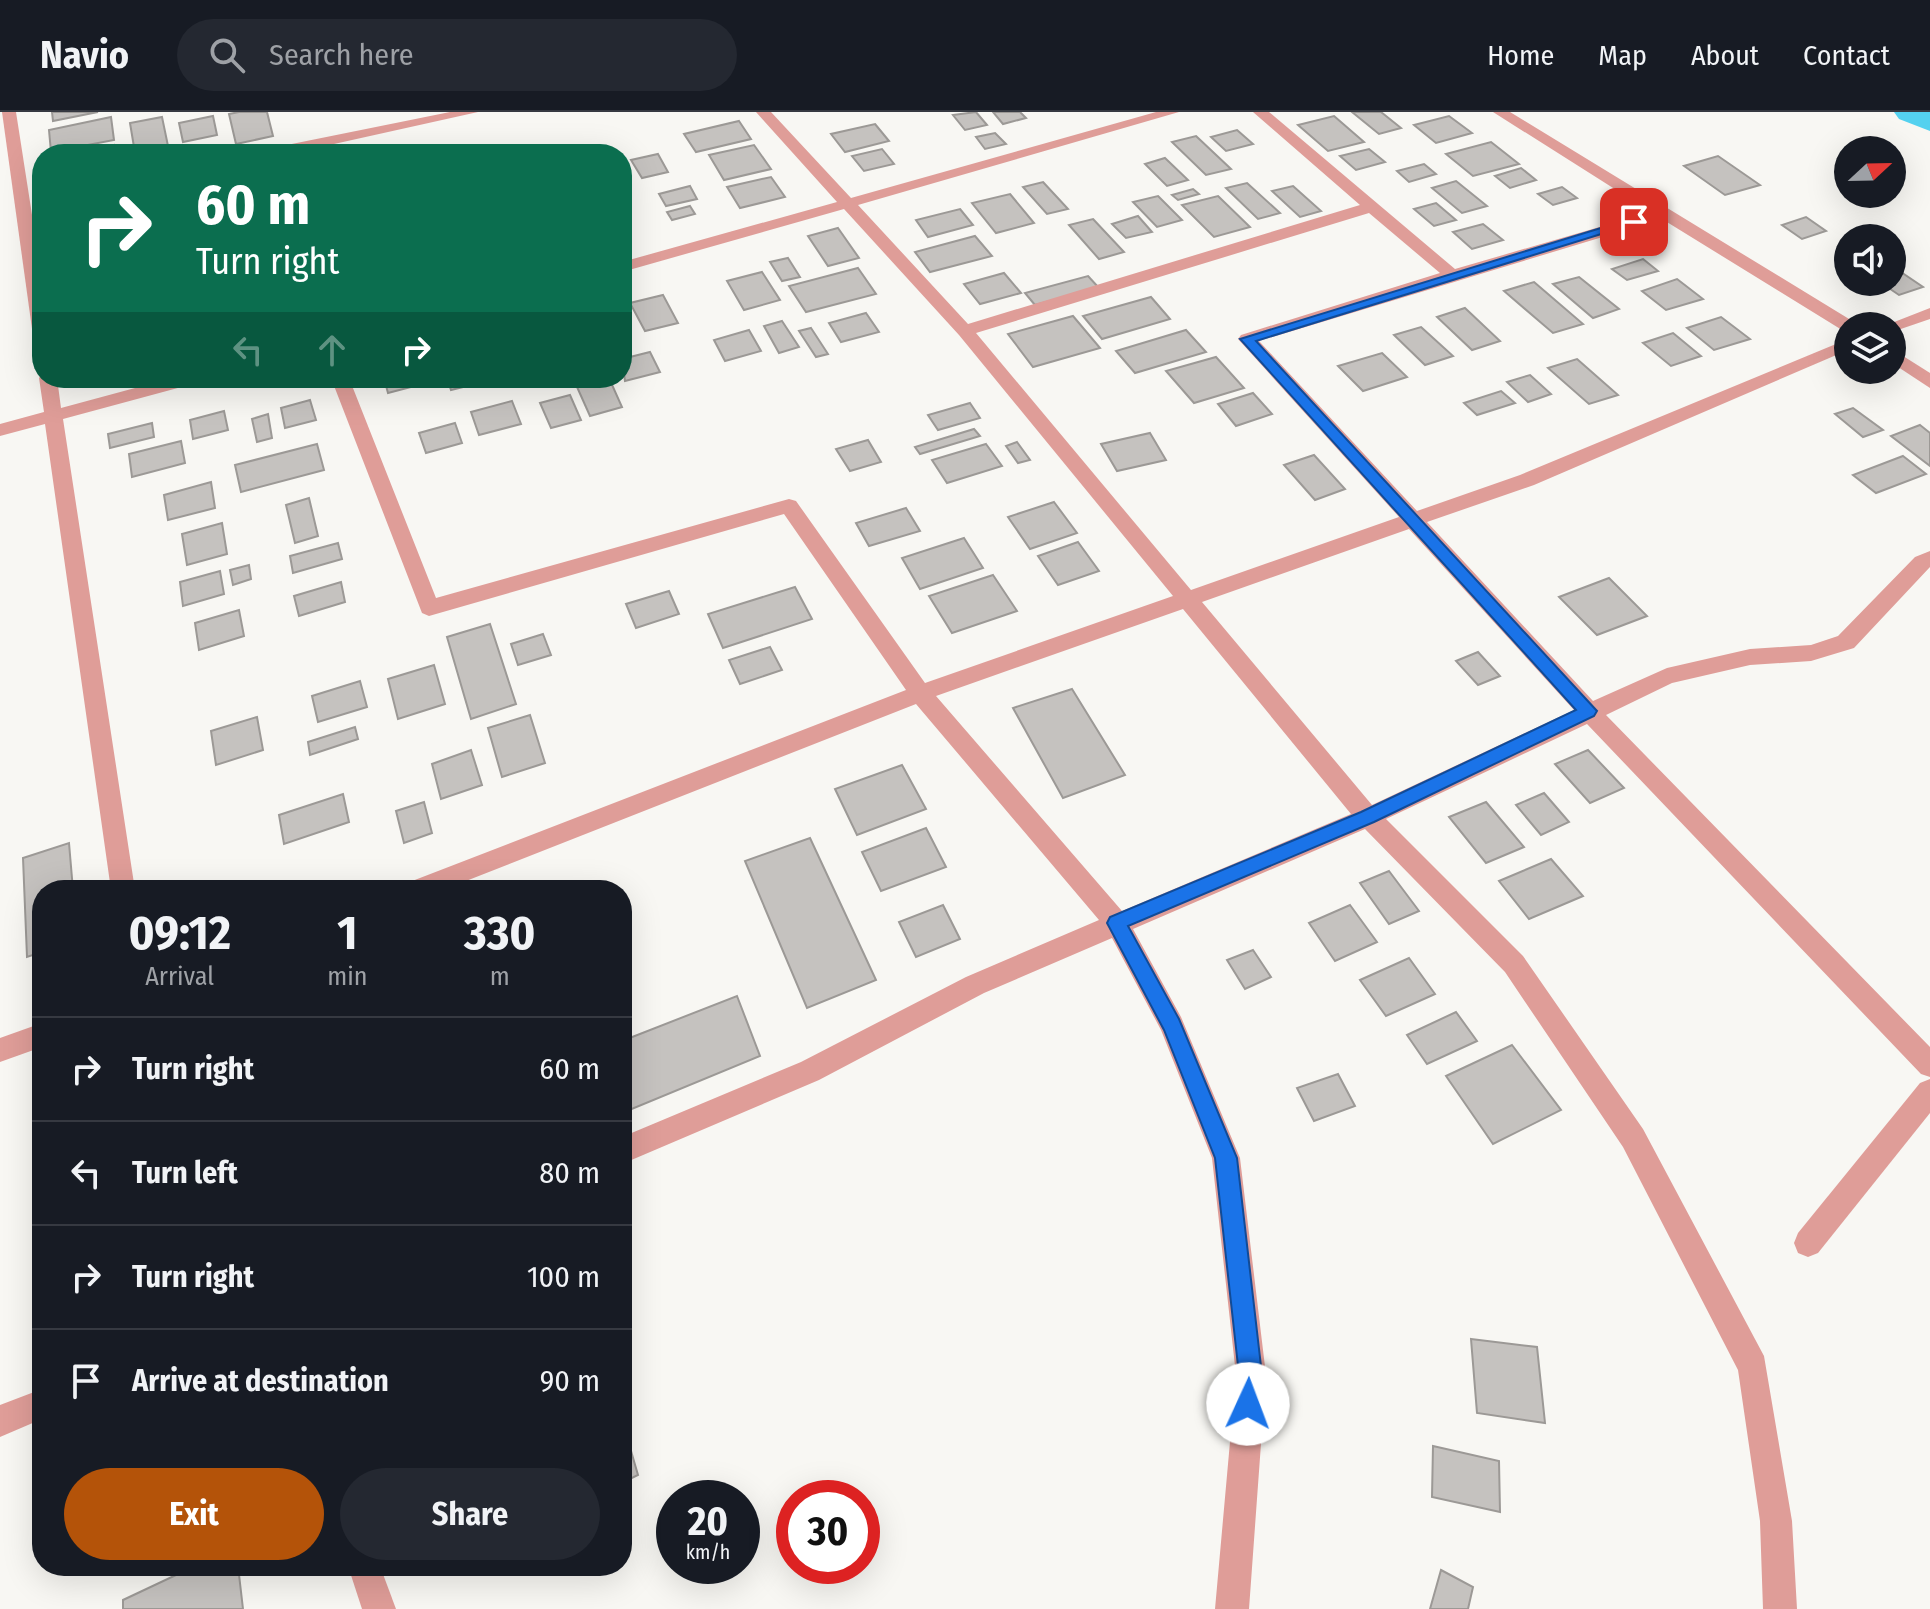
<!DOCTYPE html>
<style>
body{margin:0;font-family:"Fira Sans Condensed",sans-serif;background:#242831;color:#f1f3f6;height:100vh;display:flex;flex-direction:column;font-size:30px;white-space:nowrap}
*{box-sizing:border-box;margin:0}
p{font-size:26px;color:#9ea1a6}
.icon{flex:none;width:44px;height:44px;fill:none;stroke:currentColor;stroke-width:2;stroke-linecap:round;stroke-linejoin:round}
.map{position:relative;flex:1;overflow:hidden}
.panel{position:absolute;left:32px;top:768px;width:600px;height:696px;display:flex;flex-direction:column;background:#171b24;border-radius:32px;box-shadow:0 8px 32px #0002}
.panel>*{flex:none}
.guide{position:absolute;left:32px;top:32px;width:600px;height:244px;border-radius:32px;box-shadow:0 8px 32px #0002;background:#0b6e4f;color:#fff;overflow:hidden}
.needle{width:52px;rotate:68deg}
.controls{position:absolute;left:1834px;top:24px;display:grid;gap:16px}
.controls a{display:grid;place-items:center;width:72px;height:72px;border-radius:50%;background:#171b24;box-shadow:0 8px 32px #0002;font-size:40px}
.speed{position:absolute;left:656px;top:1368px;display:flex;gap:16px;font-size:40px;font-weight:700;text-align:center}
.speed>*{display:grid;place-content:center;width:104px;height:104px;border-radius:50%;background:#171b24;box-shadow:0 8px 32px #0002;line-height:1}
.speed small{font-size:20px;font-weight:400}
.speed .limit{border:12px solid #d22;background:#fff;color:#111}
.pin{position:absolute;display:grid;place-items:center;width:68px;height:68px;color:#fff;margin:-34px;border-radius:16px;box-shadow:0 4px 12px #0006}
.me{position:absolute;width:88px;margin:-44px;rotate:2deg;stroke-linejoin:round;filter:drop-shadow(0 0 6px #0008)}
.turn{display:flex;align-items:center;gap:28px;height:168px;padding:0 32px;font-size:36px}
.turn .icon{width:104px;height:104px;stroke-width:2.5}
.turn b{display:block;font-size:56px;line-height:68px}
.lanes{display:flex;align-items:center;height:76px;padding:0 32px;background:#0003;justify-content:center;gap:40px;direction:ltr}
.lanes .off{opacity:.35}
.eta{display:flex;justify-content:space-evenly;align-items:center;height:136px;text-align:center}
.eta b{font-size:48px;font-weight:700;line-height:56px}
.primary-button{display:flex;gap:16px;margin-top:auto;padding:16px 32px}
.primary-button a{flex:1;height:92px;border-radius:48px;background:#b45309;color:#fff;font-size:32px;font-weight:700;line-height:92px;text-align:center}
.primary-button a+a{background:#242831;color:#f1f3f6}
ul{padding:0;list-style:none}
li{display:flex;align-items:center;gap:24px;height:104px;padding:0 32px;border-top:2px solid #363941}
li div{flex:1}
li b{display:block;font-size:30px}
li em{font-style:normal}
header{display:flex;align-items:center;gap:48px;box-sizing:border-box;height:112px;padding:0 40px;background:#171b24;border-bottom:2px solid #363941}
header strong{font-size:38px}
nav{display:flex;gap:44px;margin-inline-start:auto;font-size:28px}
.search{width:560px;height:72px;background:#242831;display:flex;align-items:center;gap:20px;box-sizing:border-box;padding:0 28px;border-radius:44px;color:#9ea1a6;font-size:30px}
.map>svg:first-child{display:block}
</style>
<header>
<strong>Navio</strong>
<div class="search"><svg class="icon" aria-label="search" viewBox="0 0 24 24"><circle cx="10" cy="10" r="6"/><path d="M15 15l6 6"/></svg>Search here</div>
<nav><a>Home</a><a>Map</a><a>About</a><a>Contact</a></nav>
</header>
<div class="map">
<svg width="1930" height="1497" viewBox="0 0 1930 1497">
<rect width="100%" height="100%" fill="#f8f7f3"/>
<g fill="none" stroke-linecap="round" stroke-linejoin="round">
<path fill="#54d1ef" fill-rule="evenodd" d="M1894,0H1930V19L1899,7Z"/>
</g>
<g fill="#c5c2bf" stroke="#9c9996" stroke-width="2">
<path d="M52,0H98L53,9Z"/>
<path d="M239,0H267L273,24L236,32L229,2Z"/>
<path d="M976,0L987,13L965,18L953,3Z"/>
<path d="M993,0H1020L1026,6L1003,12Z"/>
<path d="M1352,0H1381L1401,16L1379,22Z"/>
<path d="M213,4L217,23L183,30L179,11Z"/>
<path d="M1334,4L1364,30L1328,39L1298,13Z"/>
<path d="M1449,4L1472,21L1436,31L1414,13Z"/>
<path d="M111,5L114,28L51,40L49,18Z"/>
<path d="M162,5L168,34L135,41L130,11Z"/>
<path d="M739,9L751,27L696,40L684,22Z"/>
<path d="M875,12L889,29L845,40L831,22Z"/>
<path d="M1237,18L1253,32L1226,39L1211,25Z"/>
<path d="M995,21L1006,32L985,37L976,25Z"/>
<path d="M1196,24L1231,57L1206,63L1172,30Z"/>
<path d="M1491,30L1519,52L1473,64L1446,42Z"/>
<path d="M114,33L115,42H68Z"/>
<path d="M754,33L771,57L724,68L709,43Z"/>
<path d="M882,37L894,52L864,59L852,44Z"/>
<path d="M1369,37L1385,50L1356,58L1340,44Z"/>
<path d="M658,42L668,60L642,66L631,48Z"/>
<path d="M1718,44L1760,73L1725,83L1684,54Z"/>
<path d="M1165,46L1188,68L1167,74L1145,52Z"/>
<path d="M1424,52L1436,62L1409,70L1397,59Z"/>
<path d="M1521,56L1536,68L1510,76L1495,64Z"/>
<path d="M771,65L785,85L740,96L727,75Z"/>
<path d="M1456,69L1487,94L1462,101L1432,76Z"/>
<path d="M1043,70L1068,97L1047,102L1023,75Z"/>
<path d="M1247,71L1280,101L1258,107L1226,76Z"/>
<path d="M690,74L697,87L666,94L659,82Z"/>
<path d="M1293,74L1321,99L1300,105L1272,79Z"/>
<path d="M1562,75L1577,86L1553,93L1538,82Z"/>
<path d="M1193,77L1199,82L1178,88L1172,83Z"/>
<path d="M1010,82L1034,111L996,121L972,91Z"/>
<path d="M1158,84L1182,108L1157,115L1133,90Z"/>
<path d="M1218,84L1250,115L1214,125L1182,93Z"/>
<path d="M1436,91L1456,108L1434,114L1414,97Z"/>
<path d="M690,94L695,102L672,108L667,100Z"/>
<path d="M960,97L973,113L928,125L916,108Z"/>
<path d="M1138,104L1152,120L1126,126L1112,112Z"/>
<path d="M1806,105L1826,119L1802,127L1782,113Z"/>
<path d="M1093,107L1124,140L1099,147L1069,113Z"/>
<path d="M1483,112L1503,128L1472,137L1453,120Z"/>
<path d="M838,116L859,146L828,154L808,124Z"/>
<path d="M975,124L992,144L930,160L915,140Z"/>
<path d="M788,146L800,165L782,169L770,150Z"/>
<path d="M1643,147L1658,159L1627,168L1612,157Z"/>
<path d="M1892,154L1923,175L1899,183L1880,170H1892Z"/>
<path d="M858,156L876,182L806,200L789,174Z"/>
<path d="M762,160L780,188L744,198L727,169Z"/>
<path d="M1004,161L1021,181L980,192L964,172Z"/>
<path d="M1088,164L1099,176L1035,193L1025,181Z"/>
<path d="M1579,165L1619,197L1593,206L1553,172Z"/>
<path d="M1677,167L1703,187L1666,198L1642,179Z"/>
<path d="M1534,170L1583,212L1553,221L1504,179Z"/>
<path d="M663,183L678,211L645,219L630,191Z"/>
<path d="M1151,185L1170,207L1102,227L1083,204Z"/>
<path d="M1465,196L1500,229L1472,238L1437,205Z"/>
<path d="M866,201L879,220L841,230L829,211Z"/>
<path d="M1073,204L1100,236L1033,255L1008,222Z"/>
<path d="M1721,205L1750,227L1714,238L1687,216Z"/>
<path d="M782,209L799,235L779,241L764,214Z"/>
<path d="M1421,215L1453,244L1425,253L1394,223Z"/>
<path d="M811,216L828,242L816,245L799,219Z"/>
<path d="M749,218L761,239L725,249L714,228Z"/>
<path d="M1186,218L1206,240L1135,261L1116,239Z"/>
<path d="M1673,221L1701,244L1671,254L1643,231Z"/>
<path d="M650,240L660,260L625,269L622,247Z"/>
<path d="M1382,241L1407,265L1363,279L1338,254Z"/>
<path d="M1216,245L1244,276L1194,291L1166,259Z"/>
<path d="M1577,247L1618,283L1589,292L1548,256Z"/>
<path d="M1530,263L1551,282L1528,290L1507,270Z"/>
<path d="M384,266H425L426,271L388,281Z"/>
<path d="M447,266H477L479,271L451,278Z"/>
<path d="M573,266H609L622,295L590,304Z"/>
<path d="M1501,279L1515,291L1477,303L1464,291Z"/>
<path d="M1253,281L1272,302L1236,314L1218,292Z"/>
<path d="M570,283L581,308L551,316L540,291Z"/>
<path d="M310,288L316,308L285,316L281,296Z"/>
<path d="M512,289L521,312L479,323L471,300Z"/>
<path d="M970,291L980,306L938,318L928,303Z"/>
<path d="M1853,296L1883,318L1863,325L1835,302Z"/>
<path d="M224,299L228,318L193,327L190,308Z"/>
<path d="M268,302L272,326L257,330L252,307Z"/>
<path d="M152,311L154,325L110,336L108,322Z"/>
<path d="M455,311L462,331L426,341L419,321Z"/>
<path d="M1920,313L1930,321V354L1891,324Z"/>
<path d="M974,317L980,324L920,342L915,335Z"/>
<path d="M1150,321L1166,348L1117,359L1101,332Z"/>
<path d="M868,328L881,350L850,359L836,337Z"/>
<path d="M181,329L185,351L132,365L129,342Z"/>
<path d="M1017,330L1030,348L1018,351L1006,334Z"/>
<path d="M317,332L324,358L241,380L235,353Z"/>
<path d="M986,332L1002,354L947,371L932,348Z"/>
<path d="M1314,343L1345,377L1315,388L1284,353Z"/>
<path d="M1903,344L1926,362L1876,381L1853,363Z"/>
<path d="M211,370L215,396L168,408L164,383Z"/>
<path d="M309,386L318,424L295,431L286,393Z"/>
<path d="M1054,390L1077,421L1030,437L1008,405Z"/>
<path d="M906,396L920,419L869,434L856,411Z"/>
<path d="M222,411L227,442L187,453L182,422Z"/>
<path d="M964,426L983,456L920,477L902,446Z"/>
<path d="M1078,430L1099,459L1058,473L1038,444Z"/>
<path d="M338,431L342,447L293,461L290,444Z"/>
<path d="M249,453L251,467L233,473L230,458Z"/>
<path d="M220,459L224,482L183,494L180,470Z"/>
<path d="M993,463L1017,499L952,521L929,484Z"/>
<path d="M1609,466L1647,504L1597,523L1559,485Z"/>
<path d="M341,470L345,490L299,504L294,484Z"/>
<path d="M795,475L812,507L723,536L708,502Z"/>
<path d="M669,479L679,502L636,516L626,492Z"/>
<path d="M239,498L244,524L199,538L195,511Z"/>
<path d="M490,512L516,592L471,607L447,525Z"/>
<path d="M543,522L551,543L518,553L511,532Z"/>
<path d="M770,535L782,558L740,572L729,548Z"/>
<path d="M1478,540L1500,564L1478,573L1456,549Z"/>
<path d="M434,553L445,592L398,607L388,567Z"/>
<path d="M360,569L367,595L318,610L312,584Z"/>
<path d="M1072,577L1125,663L1063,686L1013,596Z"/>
<path d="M530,603L545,651L502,665L488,616Z"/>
<path d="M257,605L263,638L216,653L211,619Z"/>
<path d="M355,615L358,627L310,643L308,630Z"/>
<path d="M471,638L482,673L441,687L432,652Z"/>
<path d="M1588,638L1624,676L1590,691L1555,652Z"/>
<path d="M902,653L926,697L857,723L835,677Z"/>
<path d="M1544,681L1569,710L1541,723L1516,693Z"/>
<path d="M343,682L349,710L284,732L279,703Z"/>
<path d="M424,690L432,721L404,731L396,699Z"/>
<path d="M1486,690L1524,735L1486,751L1449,705Z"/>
<path d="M926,716L946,755L881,779L862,740Z"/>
<path d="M810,726L876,868L807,896L745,749Z"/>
<path d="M69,731L73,778H42V840L27,845L23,746Z"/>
<path d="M1551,747L1583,784L1529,807L1499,769Z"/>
<path d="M1389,759L1419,799L1389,812L1360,771Z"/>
<path d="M943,793L960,827L916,845L899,810Z"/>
<path d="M1350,793L1377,830L1335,849L1309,811Z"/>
<path d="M1253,838L1271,865L1245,877L1227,848Z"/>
<path d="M1409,846L1435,882L1386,904L1360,868Z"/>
<path d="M737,884L760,944L622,1001V929Z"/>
<path d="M1456,900L1477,929L1427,952L1407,923Z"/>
<path d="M1512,933L1561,998L1493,1032L1446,964Z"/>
<path d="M1338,962L1355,994L1314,1009L1297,976Z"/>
<path d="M1471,1227L1537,1235L1545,1311L1477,1301Z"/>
<path d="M622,1308L638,1363L622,1371Z"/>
<path d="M1433,1334L1499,1349L1500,1400L1432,1385Z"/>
<path d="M195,1454H238L243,1497H123V1488Z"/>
<path d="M1441,1458L1473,1475L1468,1497H1430Z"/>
</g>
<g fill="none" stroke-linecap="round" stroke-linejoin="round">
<g fill="#df9d98" fill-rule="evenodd">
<path d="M2,0H16L42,167V229L33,224Z"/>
<path d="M450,0H478L289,42H259L267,37Z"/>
<path d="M756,0H771L851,86L1156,0H1179L858,93L968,212L1360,93L1253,0H1269L1455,157L1651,100L1493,0H1510L1854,210L1857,214H1848V219L1842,218L1662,107L1259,229L1417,399L1520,363L1848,227V238L1534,373L1427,410L1593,589L1667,556L1750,537L1811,533L1838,524L1915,445L1930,439V455L1854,536L1811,549L1750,553L1672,571L1606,603L1930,935V965L1921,962L1587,612L1386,707L1523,844L1643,1017L1764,1244L1792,1409L1797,1497H1763L1760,1409L1738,1258L1623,1035L1505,860L1365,717L1133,817L1181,905L1240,1046L1266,1263L1249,1497H1215L1236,1263L1212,1046L1161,918L1112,826L984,881L819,968L622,1052V1025L801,950L966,865L1099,808L916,592L443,778H404L407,771L906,578L784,402L429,504L422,501L331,266H349L436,486L789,387L796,389L925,571L1173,484L959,223L844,97L622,160V150L837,90ZM1369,101L1440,161L1241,223L1238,227L1399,405L1191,478L976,221ZM1409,417L1574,598L1372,693L1202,490ZM1183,497L1351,702L1122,799L936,584Z"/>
<path d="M1930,196V207L1892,220V214H1884Z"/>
<path d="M1892,237L1930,261V276L1892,251Z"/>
<path d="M42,262V266H57L61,296L172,266H203L200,270L63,307L135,778H111L45,312L0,324V312L44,300L39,266Z"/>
<path d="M42,911V935L0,950V926Z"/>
<path d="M1930,967V1001L1818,1141L1808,1145L1798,1141L1794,1131L1798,1121L1920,971Z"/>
<path d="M42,1277V1307L0,1325V1293Z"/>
<path d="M348,1454H380L396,1497H362Z"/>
</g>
</g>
<path fill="#1a73e8" stroke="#114b97" stroke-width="2" d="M1630,107L1640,110L1256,229L1597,599L1594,604L1374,710L1128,814L1179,907L1237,1046L1262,1263L1257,1301L1248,1304L1240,1301L1237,1292L1239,1263L1215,1046L1164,918L1107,811L1110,805L1361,700L1576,598L1240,227Z"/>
</svg>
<div class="controls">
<a><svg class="needle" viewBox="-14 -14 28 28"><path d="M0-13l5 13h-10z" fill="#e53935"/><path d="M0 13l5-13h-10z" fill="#9ea1a6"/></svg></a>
<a><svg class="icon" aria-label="sound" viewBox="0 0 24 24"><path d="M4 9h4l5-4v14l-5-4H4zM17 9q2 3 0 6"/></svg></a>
<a><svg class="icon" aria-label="layers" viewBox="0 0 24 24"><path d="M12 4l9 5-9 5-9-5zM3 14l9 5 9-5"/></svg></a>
</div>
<div class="speed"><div>20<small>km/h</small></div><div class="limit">30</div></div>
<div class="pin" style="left:1634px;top:110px;background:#d93025"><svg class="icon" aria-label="arrive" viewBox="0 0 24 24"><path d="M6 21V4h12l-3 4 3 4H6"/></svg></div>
<svg class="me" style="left:1248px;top:1292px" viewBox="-20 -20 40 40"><circle r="19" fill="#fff"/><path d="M0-13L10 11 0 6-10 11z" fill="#1a73e8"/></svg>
<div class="guide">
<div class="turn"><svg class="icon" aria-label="right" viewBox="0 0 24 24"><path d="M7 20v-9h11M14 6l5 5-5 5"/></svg><div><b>60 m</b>Turn right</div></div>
<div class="lanes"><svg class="icon off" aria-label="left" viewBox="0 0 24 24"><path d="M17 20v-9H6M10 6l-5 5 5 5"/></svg><svg class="icon off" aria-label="ahead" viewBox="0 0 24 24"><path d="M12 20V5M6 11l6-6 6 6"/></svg><svg class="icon" aria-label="right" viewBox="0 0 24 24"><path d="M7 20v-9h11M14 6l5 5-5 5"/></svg></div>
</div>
<section class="panel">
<div class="eta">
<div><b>09:12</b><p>Arrival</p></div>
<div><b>1</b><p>min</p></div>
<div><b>330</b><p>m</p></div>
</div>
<ul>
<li><svg class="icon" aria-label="right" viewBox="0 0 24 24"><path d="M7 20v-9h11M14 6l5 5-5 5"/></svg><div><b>Turn right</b></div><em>60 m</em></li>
<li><svg class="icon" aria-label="left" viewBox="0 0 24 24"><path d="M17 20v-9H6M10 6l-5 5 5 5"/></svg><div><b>Turn left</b></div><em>80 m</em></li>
<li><svg class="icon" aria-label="right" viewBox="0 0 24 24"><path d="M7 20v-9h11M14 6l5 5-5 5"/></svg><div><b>Turn right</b></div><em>100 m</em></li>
<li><svg class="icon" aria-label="arrive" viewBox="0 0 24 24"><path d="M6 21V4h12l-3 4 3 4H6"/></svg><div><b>Arrive at destination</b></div><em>90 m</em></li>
</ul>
<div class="primary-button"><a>Exit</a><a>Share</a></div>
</section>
</div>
